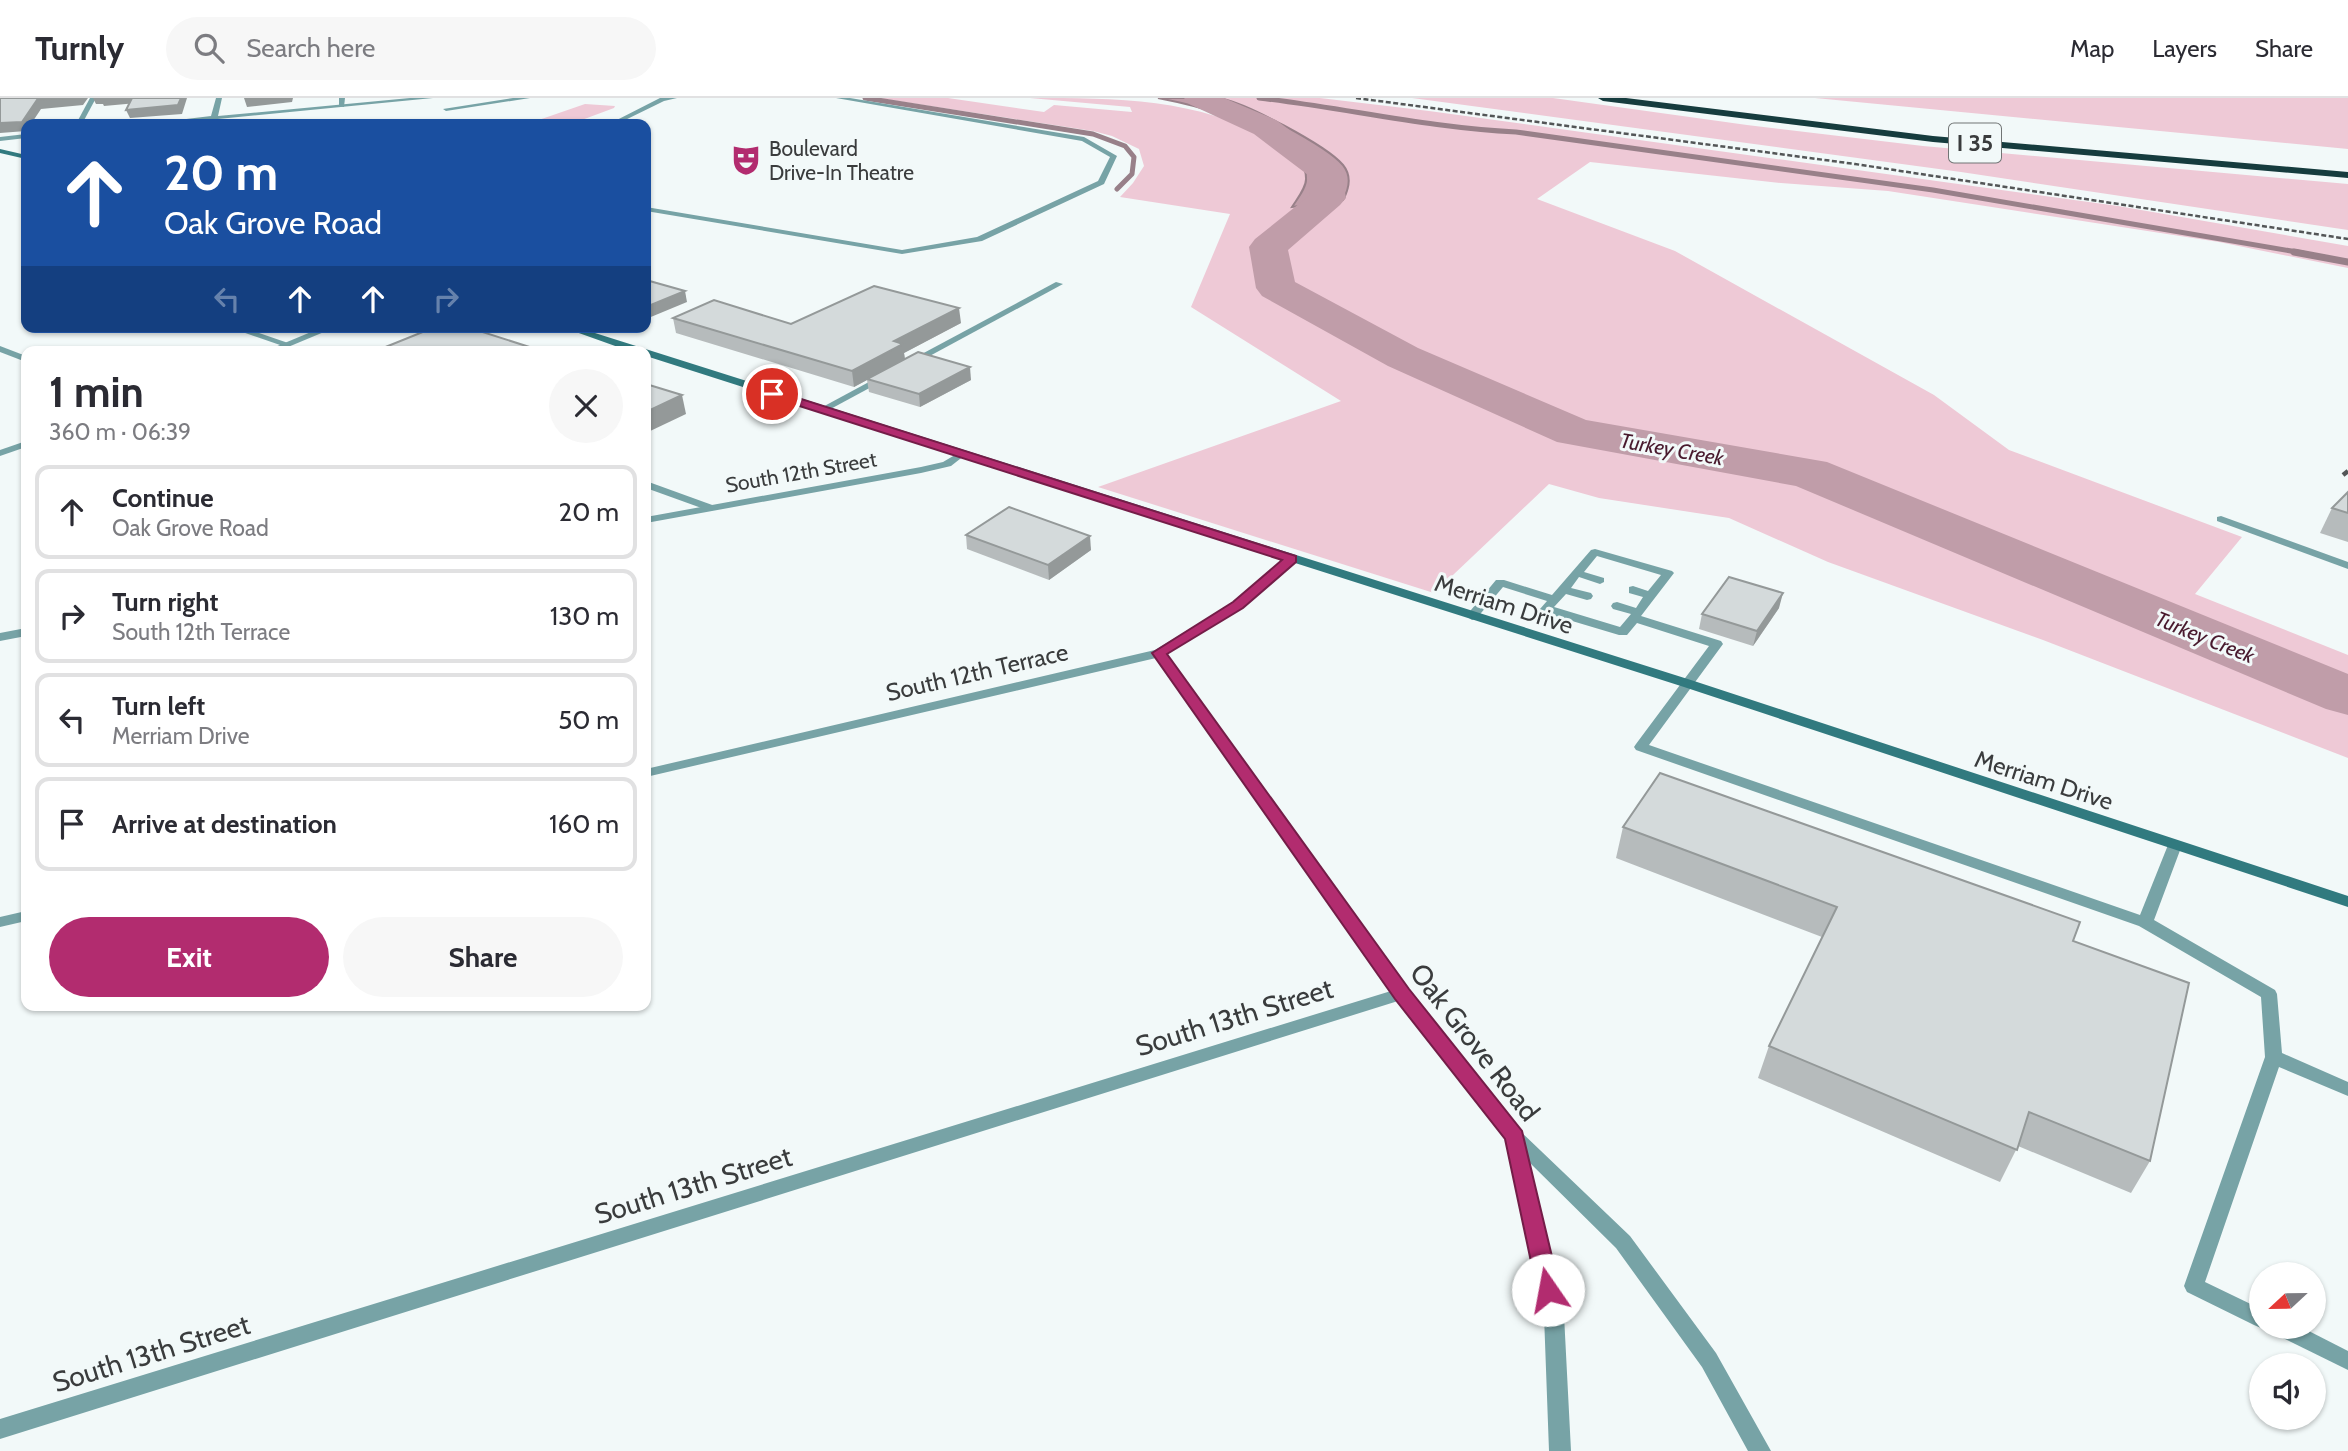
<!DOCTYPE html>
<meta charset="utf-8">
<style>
body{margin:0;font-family:Cabin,sans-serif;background:#f7f7f7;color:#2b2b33;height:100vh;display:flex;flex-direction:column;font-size:26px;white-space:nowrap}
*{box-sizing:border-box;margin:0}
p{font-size:23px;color:#7c7c81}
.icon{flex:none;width:38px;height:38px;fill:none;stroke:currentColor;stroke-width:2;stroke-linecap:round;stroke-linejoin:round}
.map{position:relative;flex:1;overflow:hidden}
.drawer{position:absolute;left:21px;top:248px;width:630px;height:665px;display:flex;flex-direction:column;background:#fff;border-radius:14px;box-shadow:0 2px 5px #0004}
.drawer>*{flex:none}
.banner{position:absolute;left:21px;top:21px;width:630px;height:214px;border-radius:14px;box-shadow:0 2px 5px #0004;background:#1a4fa0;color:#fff;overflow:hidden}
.needle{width:46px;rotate:248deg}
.tools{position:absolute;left:2249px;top:1164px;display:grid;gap:14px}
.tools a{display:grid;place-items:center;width:77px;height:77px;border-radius:50%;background:#fff;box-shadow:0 2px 5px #0004;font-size:35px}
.pin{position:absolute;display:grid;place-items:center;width:60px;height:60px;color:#fff;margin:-30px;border:4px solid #fff;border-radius:50%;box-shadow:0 2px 7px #0007}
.me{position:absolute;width:77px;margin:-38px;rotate:348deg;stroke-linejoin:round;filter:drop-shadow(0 0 5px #0008)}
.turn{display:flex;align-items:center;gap:24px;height:147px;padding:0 28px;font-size:32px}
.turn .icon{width:91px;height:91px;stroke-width:2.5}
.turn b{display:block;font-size:49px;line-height:60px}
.lanes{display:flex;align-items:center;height:66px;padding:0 28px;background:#0003;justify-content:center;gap:35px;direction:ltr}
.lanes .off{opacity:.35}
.round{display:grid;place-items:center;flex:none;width:74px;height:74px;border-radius:37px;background:#f7f7f7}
.head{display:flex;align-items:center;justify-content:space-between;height:119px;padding:0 28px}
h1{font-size:42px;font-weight:700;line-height:52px}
.primary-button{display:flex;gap:14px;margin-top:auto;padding:14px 28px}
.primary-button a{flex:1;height:80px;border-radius:42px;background:#b22c6f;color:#fff;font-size:28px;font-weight:700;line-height:80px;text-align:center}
.primary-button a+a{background:#f7f7f7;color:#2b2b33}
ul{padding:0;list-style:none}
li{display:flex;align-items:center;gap:21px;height:94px;margin:0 14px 10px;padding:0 14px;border:4px solid #e1e1e2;border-radius:14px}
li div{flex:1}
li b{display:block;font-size:26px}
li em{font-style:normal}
header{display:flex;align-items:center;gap:42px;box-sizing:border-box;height:98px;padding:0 35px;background:#fff;border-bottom:2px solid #e1e1e2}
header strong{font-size:33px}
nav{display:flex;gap:38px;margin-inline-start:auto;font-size:24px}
.search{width:490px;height:63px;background:#f7f7f7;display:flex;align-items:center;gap:18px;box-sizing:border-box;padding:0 24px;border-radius:38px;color:#7c7c81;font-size:26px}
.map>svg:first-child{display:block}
</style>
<header>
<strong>Turnly</strong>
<div class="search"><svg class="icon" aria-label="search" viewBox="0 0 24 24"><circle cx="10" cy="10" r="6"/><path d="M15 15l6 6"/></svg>Search here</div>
<nav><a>Map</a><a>Layers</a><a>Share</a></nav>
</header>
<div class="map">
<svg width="2348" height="1353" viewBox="0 0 2348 1353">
<rect width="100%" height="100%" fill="#f2f9f9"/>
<g fill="#eec9d6">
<path d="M878,0H948L1044,14L1054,7L1132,14L1130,9L1030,0C1120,0 1205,0 1281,48C1292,56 1306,65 1306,80C1306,89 1296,100 1293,109L1349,92L1226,2L1219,0H1320L1429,13L2118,108L2348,148V170L2219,144L1888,93L1781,85L1590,64L1537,101L1675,153L1934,297L2009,352L2242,439L2195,496L2348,557V660L2043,542L1828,464L1729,420L1599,400L1549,386L1434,495L1098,389L1341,303L1191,209L1230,116L1120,99L1133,85L1144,68L1139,51L1112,38L1093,33Z"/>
<path d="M1412,0H1553L1747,27L1923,48L2348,86V132L1961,74Z"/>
<path d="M1815,0H2348V51Z"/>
<path d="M585,6L615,8L614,10L571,26L530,25Z"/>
</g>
<path fill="#c09da9" stroke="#988089" stroke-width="2" d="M1158,0C1178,0 1199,0 1218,0C1243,3 1327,48 1343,67C1352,78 1349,91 1343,102L1292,109C1297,101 1307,89 1306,80C1306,65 1294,58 1284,50C1246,21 1205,9 1158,0Z"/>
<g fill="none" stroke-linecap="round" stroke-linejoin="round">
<g stroke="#988089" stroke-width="5">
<path d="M865,0L1093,36L1125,48L1134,59L1132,76L1117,91"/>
<path d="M1259,0C1345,10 1430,30 1516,34L1933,92L2303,155"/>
</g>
<path stroke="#988089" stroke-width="7" d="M2294,154L2348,164"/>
<path fill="#c09da9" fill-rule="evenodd" d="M1184,0H1224L1276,22L1336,66L1341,73L1346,100L1340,107L1288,152L1295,184L1418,250L1586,322L1827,364L2348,576V617L2326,611L1796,388L1557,344L1388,268L1262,198L1256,190L1249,149L1255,141L1310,97L1308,77L1254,36L1189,6Z"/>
<g fill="#77a3a6" fill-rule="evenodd">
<path d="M90,0H96L82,26H76Z"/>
<path d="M339,0H345L344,9L339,8Z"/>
<path d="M513,0H530L446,13L443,11Z"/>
<path d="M660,0H677L664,3L617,26H609Z"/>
<path d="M836,0H850L1084,39L1117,58L1104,86L982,143L902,156L646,113V109L902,152L977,139L1098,83L1110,59L1082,43Z"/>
<path d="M434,21L467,24L470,26H413Z"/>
<path d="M1056,184L1063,186L913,267L905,265Z"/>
<path d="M228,229H242L291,246L283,248Z"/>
<path d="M880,278L888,280L825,314L817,312Z"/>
<path d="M646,383L715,408L716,410L711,413L707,412L646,390Z"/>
<path d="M1595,451L1672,473L1674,475L1641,518L1721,543L1723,546L1649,647L2140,817L2168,747L2170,744H2180L2182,747L2154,822L2275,892L2277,896L2282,955L2348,984V998L2279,969L2205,1184L2261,1211V1228H2265L2261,1230L2254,1227L2187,1194L2184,1188L2265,959L2261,899L2139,828L1636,652L1634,649L1636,646L1709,548L1637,525L1627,537H1619L1542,514L1540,511L1547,503L1503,489L1476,521L1472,522L1466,518L1496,482H1504L1552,497L1591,452ZM1597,458L1661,477L1648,493L1633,488L1629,489V495L1643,499L1636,510L1617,504L1613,505L1611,508L1613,511L1631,516L1620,529L1554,509L1566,496L1587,502L1591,501L1593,498L1591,495L1571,490L1579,479L1600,486L1604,484V480L1584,474Z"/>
<path d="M2268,1228H2299L2348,1253V1272L2271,1234Z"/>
</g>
<g fill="#77a3a6" fill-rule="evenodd">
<path d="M216,0H222L218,18L410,0H433L167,26H145L211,18Z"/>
<path d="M26,36V40L0,43V39Z"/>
<path d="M323,229H336L276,254H263Z"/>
<path d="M0,248L26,258V264L0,254Z"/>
<path d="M26,343V349L0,358V352Z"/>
<path d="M960,354L965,357L951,368L921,375L646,425V419L921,369L943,364Z"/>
<path d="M2221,418L2348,464V471L2217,423V419Z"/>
<path d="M1291,458L1295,459V463L1242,510L1166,556L1408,892L1521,1034L1630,1138L1716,1255L1771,1353H1748L1702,1269L1616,1150L1530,1065L1564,1217L1571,1353H1549L1544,1217L1506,1041L1398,903L0,1341V1321L1391,893L1156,560L646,679V671L1155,552L1234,504L1287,459Z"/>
<path d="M26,530V538L0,543V535Z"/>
<path d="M26,813V823L0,829V819Z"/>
</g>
<g fill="#317a7f" fill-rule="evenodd">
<path d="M0,51L26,57V61L0,55Z"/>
<path d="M562,229H576L1694,583L2348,798V809L1684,589L646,258V254H632Z"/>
</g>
<path fill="#163c3e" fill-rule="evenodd" d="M1598,0H1626L1933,38L2348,74V80L1933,44L1603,3Z"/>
<path stroke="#535657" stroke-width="2.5" stroke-dasharray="5 2.5" stroke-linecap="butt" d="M1356,0L1855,66L2348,141"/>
<path stroke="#535657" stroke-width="4.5" stroke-dasharray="9 4.5" stroke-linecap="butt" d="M2343,377L2348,373"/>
</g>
<g fill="#b6bbbc">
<path d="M673,220L791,226L961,225L904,255L905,261L971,282L920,309L869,294L867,282L854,289L676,235Z"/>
<path d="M2348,394V444L2320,435L2332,410Z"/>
<path d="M966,437L1091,452L1049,482L967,451Z"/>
<path d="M1779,510L1753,548L1699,531L1702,516Z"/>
<path d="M1623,729L2073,843L2150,1063L2131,1095L2018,1048L2000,1084L1758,980L1769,948L1822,839L1616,760Z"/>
</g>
<g fill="#949999">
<path d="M65,0H88L83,7L41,11L31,26H26V33L0,35V25L37,2Z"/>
<path d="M93,0H135L137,5L104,8L103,6H96Z"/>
<path d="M181,0H187L182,16L130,20L126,12Z"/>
<path d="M244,0H293L292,4L247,9Z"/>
<path d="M685,193L687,204L646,221V209Z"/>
<path d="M959,210L961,225L904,255L905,262L867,281V282L854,289L852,273L894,243Z"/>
<path d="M970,269L971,282L920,309L919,296Z"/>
<path d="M682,297L686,316L646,335V314Z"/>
<path d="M1090,438L1091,452L1049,482L1048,467Z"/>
<path d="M1783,495L1779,510L1753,548L1757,533Z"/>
</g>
<g fill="#d4dadb" stroke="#949999" stroke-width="2">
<path d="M0,0H65L37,2L22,24L0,25Z"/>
<path d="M132,0H181L178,7L126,12Z"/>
<path d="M646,182L685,193L646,209Z"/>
<path d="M874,188L959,210L894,243L903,246L852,273L673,220L714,202L791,226Z"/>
<path d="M435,229H467L545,254H394L383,250Z"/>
<path d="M918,254L970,269L919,296L867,281Z"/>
<path d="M646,286L682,297L646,314Z"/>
<path d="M2348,394V415L2332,410Z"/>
<path d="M1009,409L1090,438L1048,467L966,437Z"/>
<path d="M1729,479L1783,495L1757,533L1702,516Z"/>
<path d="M1660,675L2080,824L2073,843L2189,885L2150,1063L2029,1014L2017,1052L1769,948L1837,809L1623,729Z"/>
</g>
<path fill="#b22c6f" stroke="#741d48" stroke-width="2" d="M768,293H776L1296,458V464L1243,510L1167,556L1409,891L1522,1033L1560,1192L1556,1199L1548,1202L1540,1199L1537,1192L1505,1041L1395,901L1152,555L1233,504L1282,462L768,298Z"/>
<defs>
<symbol id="theatre-bare" viewBox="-9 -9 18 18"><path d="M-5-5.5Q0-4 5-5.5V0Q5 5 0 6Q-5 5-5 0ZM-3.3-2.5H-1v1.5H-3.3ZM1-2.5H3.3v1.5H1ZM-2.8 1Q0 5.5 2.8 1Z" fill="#b22c6f" stroke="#f2f9f9" stroke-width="2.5" paint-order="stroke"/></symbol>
</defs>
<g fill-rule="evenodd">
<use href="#theatre-bare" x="724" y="40" width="44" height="44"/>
</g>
<g text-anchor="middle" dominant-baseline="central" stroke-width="6" stroke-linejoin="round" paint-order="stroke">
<g font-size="21" fill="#3a3c3d" stroke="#f2f9f9" text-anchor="start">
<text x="769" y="50">Boulevard<tspan x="769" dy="24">Drive-In Theatre</tspan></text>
</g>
<g font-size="21" font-style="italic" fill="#491a2e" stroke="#f2f9f9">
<text transform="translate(1672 351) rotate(10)">Turkey Creek</text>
<text transform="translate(2205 539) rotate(22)">Turkey Creek</text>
</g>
<g font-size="21" fill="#3a3c3d" stroke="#f2f9f9">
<text transform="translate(801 374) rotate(-10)">South 12th Street</text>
</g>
<rect fill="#f2f9f9" stroke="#717575" stroke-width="2" x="1949" y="25.5" width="52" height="39" rx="5"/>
<g font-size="23" font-weight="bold" fill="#3a3c3d">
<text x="1975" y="45">I 35</text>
</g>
<g font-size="24" fill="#3a3c3d" stroke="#f2f9f9">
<text transform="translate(1504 506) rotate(18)">Merriam Drive</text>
<text transform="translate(977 574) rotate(-13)">South 12th Terrace</text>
<text transform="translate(2044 682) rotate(18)">Merriam Drive</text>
</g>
<g font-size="28" fill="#3a3c3d" stroke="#f2f9f9">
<text transform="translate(1234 919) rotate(-17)">South 13th Street</text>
<text transform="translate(1475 944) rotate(52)">Oak Grove Road</text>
<text transform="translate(693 1087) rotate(-17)">South 13th Street</text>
<text transform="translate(151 1255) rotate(-17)">South 13th Street</text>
</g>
</g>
</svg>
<div class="tools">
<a><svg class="needle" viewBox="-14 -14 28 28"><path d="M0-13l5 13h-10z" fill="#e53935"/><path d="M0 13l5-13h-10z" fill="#7c7c81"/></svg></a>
<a><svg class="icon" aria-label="sound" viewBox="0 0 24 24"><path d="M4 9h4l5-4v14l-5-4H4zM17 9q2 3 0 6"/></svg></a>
</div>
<div class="pin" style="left:772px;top:296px;background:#d93025"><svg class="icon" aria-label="arrive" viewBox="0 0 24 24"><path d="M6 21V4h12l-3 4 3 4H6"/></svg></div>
<svg class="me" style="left:1548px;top:1192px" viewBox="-20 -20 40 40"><circle r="19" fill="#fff"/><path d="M0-13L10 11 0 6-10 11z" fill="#b22c6f"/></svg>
<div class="banner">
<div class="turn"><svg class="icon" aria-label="ahead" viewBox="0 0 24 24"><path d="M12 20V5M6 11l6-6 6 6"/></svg><div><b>20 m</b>Oak Grove Road</div></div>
<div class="lanes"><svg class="icon off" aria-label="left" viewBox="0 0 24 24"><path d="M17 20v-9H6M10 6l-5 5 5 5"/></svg><svg class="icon" aria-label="ahead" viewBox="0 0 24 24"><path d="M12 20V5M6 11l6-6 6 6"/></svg><svg class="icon" aria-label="ahead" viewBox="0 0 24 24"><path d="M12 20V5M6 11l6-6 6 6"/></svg><svg class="icon off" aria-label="right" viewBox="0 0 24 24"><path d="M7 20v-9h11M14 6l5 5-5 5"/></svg></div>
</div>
<section class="drawer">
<div class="head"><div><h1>1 min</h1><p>360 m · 06:39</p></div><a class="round"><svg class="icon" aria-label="close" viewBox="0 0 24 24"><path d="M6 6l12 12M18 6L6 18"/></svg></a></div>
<ul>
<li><svg class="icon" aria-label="ahead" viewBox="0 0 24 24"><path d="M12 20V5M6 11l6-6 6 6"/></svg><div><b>Continue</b><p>Oak Grove Road</p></div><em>20 m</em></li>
<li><svg class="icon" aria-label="right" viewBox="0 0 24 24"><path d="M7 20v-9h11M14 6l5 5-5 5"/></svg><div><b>Turn right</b><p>South 12th Terrace</p></div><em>130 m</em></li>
<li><svg class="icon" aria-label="left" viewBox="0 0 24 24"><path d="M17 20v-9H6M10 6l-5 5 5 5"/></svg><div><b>Turn left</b><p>Merriam Drive</p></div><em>50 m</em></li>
<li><svg class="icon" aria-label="arrive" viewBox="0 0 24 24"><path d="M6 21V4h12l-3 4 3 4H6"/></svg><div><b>Arrive at destination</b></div><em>160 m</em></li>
</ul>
<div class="primary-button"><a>Exit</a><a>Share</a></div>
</section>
</div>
